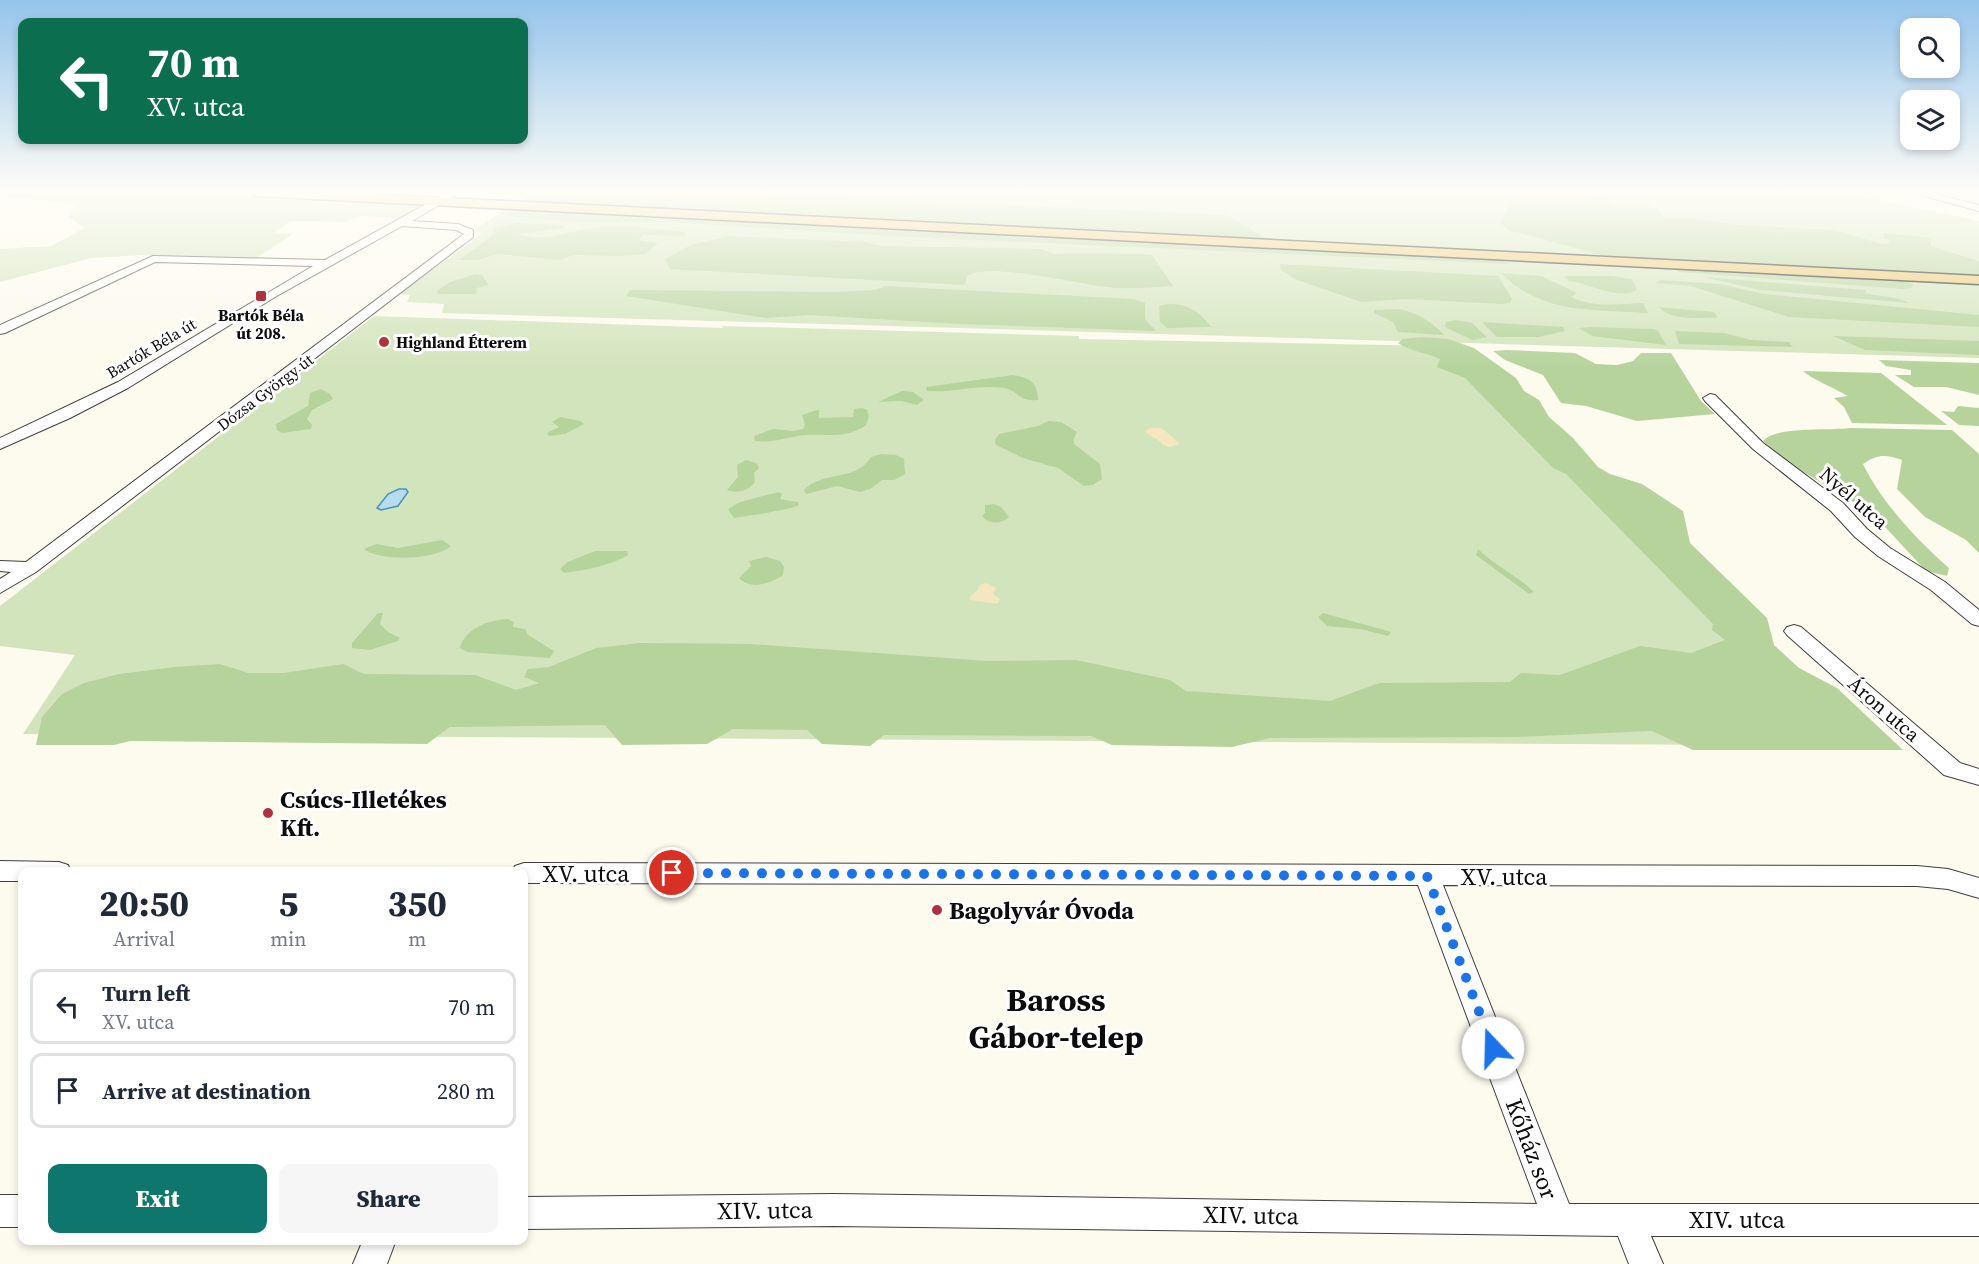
<!DOCTYPE html>
<meta charset="utf-8">
<style>
body{margin:0;font-family:"Source Serif 4",serif;background:#f6f6f7;color:#1f2937;height:100vh;display:flex;flex-direction:column;font-size:22px;white-space:nowrap}
*{box-sizing:border-box;margin:0}
p{font-size:20px;color:#747a83}
.icon{flex:none;width:33px;height:33px;fill:none;stroke:currentColor;stroke-width:2;stroke-linecap:round;stroke-linejoin:round}
.map{position:relative;flex:1;overflow:hidden}
.side{position:absolute;left:18px;top:867px;width:510px;height:378px;display:flex;flex-direction:column;background:#fff;border-radius:12px;box-shadow:0 3px 9px #0003}
.side>*{flex:none}
.guide{position:absolute;left:18px;top:18px;width:510px;height:126px;border-radius:12px;box-shadow:0 3px 9px #0003;background:#0b6e4f;color:#fff;overflow:hidden}
.fabs{position:absolute;left:1900px;top:18px;display:grid;gap:12px}
.fabs a{display:grid;place-items:center;width:60px;height:60px;border-radius:12px;background:#fff;box-shadow:0 3px 9px #0003;font-size:30px}
.pin{position:absolute;display:grid;place-items:center;width:51px;height:51px;color:#fff;margin:-26px;border:3px solid #fff;border-radius:50%;box-shadow:0 2px 6px #0007}
.me{position:absolute;width:66px;margin:-33px;rotate:339deg;stroke-linejoin:round;filter:drop-shadow(0 0 4px #0008)}
.turn{display:flex;align-items:center;gap:21px;height:126px;padding:0 30px;font-size:27px}
.turn .icon{width:78px;height:78px;stroke-width:2.5}
.turn b{display:block;font-size:42px;line-height:51px}
.eta{display:flex;justify-content:space-evenly;align-items:center;height:102px;text-align:center}
.eta b{font-size:36px;font-weight:800;line-height:42px}
.cta{display:flex;gap:12px;margin-top:auto;padding:12px 30px}
.cta a{flex:1;height:69px;border-radius:12px;background:#0f766e;color:#fff;font-size:24px;font-weight:800;line-height:69px;text-align:center}
.cta a+a{background:#f6f6f7;color:#1f2937}
ul{padding:0;list-style:none}
li{display:flex;align-items:center;gap:18px;height:75px;margin:0 12px 9px;padding:0 18px;border:3px solid #e0e1e3;border-radius:12px}
li div{flex:1}
li b{display:block;font-size:22px}
li em{font-style:normal}
.map>svg:first-child{display:block}
</style>
<div class="map">
<svg width="1979" height="1264" viewBox="0 0 1979 1264">
<rect width="100%" height="100%" fill="#fdfaee"/>
<g fill="#d2e4bb">
<path d="M0,192H205L416,203L420,206L401,219L367,216L357,217L346,222L291,221L273,233L293,234L253,260L141,255L91,258L0,282V249L51,246L85,228L68,217L77,204L0,196Z"/>
<path d="M472,192H1843L1979,221V261L1931,246L1932,238L1925,245L1979,275L1270,241L610,204Z"/>
<path d="M518,209L1979,285V358L442,313L444,304L407,302L410,295L399,294L482,234L474,230L504,210Z"/>
<path d="M374,316L723,328L722,326L1079,336V339L1438,346L1881,746L23,734L75,655L0,646V606Z"/>
</g>
<g fill="#b6d39c">
<path d="M534,192H722L1227,215L1270,241L524,201Z"/>
<path d="M1519,192H1574L1608,197L1614,205C1633,206 1641,198 1660,211L1662,218H1693L1737,225L1834,230L1882,244L1892,242L1884,238L1883,233L1932,238L1931,246L1979,261V277L1602,255L1508,230L1500,223L1508,209L1507,200L1517,198Z"/>
<path d="M518,210L962,233L1010,237L1186,243L1498,259L1510,264L889,236L667,222H577L515,217L504,213Z"/>
<path d="M517,223L563,225L564,228L518,234C542,243 568,231 592,228C622,224 655,229 685,232L684,236L643,235L638,240L658,243L645,254L620,256L573,255L560,260L497,254L477,260H459L491,237L495,228Z"/>
<path d="M729,236L865,242L882,246L1041,249L1055,254L1076,253L1144,254L1152,255L1173,286C1155,287 1135,289 1117,288C1085,286 990,261 967,276L965,285L670,269L665,259L691,245Z"/>
<path d="M1280,264L1498,276L1512,299L1510,303L1503,304L1405,299L1361,302L1295,279L1281,270Z"/>
<path d="M1675,268L1907,281L1913,284L1912,288L1903,289L1679,272Z"/>
<path d="M1501,273L1541,276L1577,293L1571,297C1593,308 1619,304 1643,303L1648,313C1594,309 1542,315 1501,273Z"/>
<path d="M476,274L482,275L489,285L477,288L476,294H437L438,290L450,282Z"/>
<path d="M1564,276H1612L1632,279L1637,290C1618,301 1589,283 1569,281Z"/>
<path d="M1703,277L1866,290V293C1881,298 1896,295 1909,303L1761,290Z"/>
<path d="M1661,280L1720,284L1764,294L1979,315V327L1789,317L1691,286L1655,283Z"/>
<path d="M885,286L1133,299L1145,303V319L1156,331L960,324L810,315L765,318L626,296L630,290L833,292L875,290Z"/>
<path d="M1168,304C1188,304 1199,311 1211,327L1167,328L1160,322L1159,306Z"/>
<path d="M1659,307L1714,312L1718,318C1700,317 1672,322 1659,307Z"/>
<path d="M1399,309C1415,312 1433,322 1444,335L1398,332L1393,322L1374,313V310Z"/>
<path d="M1456,320L1472,323L1487,337L1472,340L1445,327L1446,322Z"/>
<path d="M1482,322L1563,327L1565,331L1538,337H1497Z"/>
<path d="M1590,327L1654,329L1658,331L1666,345L1592,336L1579,328Z"/>
<path d="M1675,331L1724,333L1751,340L1789,342L1793,347L1679,344Z"/>
<path d="M1833,336L1979,341V355L1865,350Z"/>
<path d="M1422,337L1448,339L1474,348L1516,378L1524,391L1539,400L1549,417L1573,438L1598,467L1610,474L1642,484L1683,511L1690,543L1767,618L1774,645L1799,668L1837,688L1903,750H1693L1652,731L1516,737L1270,738L1232,747L1112,745L1091,736L884,735L870,746L822,744L807,730L733,729L707,744L622,745L605,725L450,727L427,744L130,741L114,745H36L42,717L62,694L84,683L119,674L174,667L220,664L248,673H284L343,664L364,674L475,675L516,690L539,683L524,677L528,669L549,667L596,648L640,643L751,644L988,661L1076,660L1170,680L1186,691L1330,701L1379,683L1510,682L1521,673L1560,675L1640,646L1691,653L1725,640L1712,630L1713,624L1566,474L1553,468L1465,378L1437,367L1440,359C1425,352 1411,352 1398,343L1403,339Z"/>
<path d="M1507,350L1575,353L1596,364L1617,365L1633,361L1641,353H1671L1701,401L1715,414L1637,421L1586,406L1561,403L1543,375L1505,360L1493,351Z"/>
<path d="M1879,360L1979,363V395L1946,387H1914L1895,375H1911V370L1886,366Z"/>
<path d="M1803,371L1881,373L1947,425L1852,423L1844,407L1834,398L1848,396C1836,389 1810,378 1803,371Z"/>
<path d="M1013,375C1029,378 1038,382 1038,400C1019,402 1019,391 1004,388C979,384 953,393 927,391L926,387Z"/>
<path d="M321,389L330,394L333,399L312,410L307,419L312,425L311,429L282,433L277,430L276,424L308,406L310,393Z"/>
<path d="M902,391L913,392L924,400L917,405L901,401L878,402Z"/>
<path d="M1958,406L1979,408V426L1959,425L1941,411L1954,412Z"/>
<path d="M862,408L867,410L869,417L866,425C844,441 821,432 797,436C782,439 770,443 755,441L754,436L773,429L794,431L803,429L805,425L802,415L817,410H819V418L853,417L854,409Z"/>
<path d="M560,417L580,421L584,424L565,434L549,436L547,433L559,427L552,422Z"/>
<path d="M1048,421L1061,422L1077,432L1074,438V444L1100,464L1102,479L1093,485L1084,486L1058,468L1023,458L996,445L995,440L999,434L1038,426Z"/>
<path d="M1850,428L1952,430L1979,454V553L1966,540L1925,517L1897,489L1902,460C1886,454 1877,454 1863,464C1882,503 1917,540 1949,568L1947,576L1926,571L1873,514L1782,459L1763,441C1776,426 1827,431 1850,428Z"/>
<path d="M881,454L896,455L904,459L905,474L894,480H882L870,489L860,492L837,486L806,494L804,490C823,470 856,482 871,457Z"/>
<path d="M746,460L756,463L759,468L754,473L755,482C747,492 738,493 727,490L738,477L737,465Z"/>
<path d="M779,492L782,494L780,499L798,502L799,505C794,509 743,517 734,518L728,509L740,502Z"/>
<path d="M994,504L1001,507L1009,517C1002,524 989,525 982,516L985,513V505Z"/>
<path d="M442,540L451,546C436,560 379,562 364,549L376,544L398,548Z"/>
<path d="M1478,549C1495,566 1517,575 1534,592L1529,594L1476,555Z"/>
<path d="M595,551H627L628,555C610,566 585,570 564,573L560,569L568,562Z"/>
<path d="M766,557L780,561L784,567L783,575C771,583 752,591 739,578L751,566L749,561Z"/>
<path d="M378,613H383L380,624L388,632L400,638L398,641L370,650L352,648V643Z"/>
<path d="M1323,613L1391,632L1388,636L1360,629L1327,626L1318,617Z"/>
<path d="M508,619L514,622L513,627L525,629L528,635L554,651L550,658L467,652L460,648C465,628 489,620 508,619Z"/>
</g>
<g fill="#f4e7bf">
<path d="M1150,428H1162L1180,444L1170,447L1163,445C1158,437 1150,438 1145,431Z"/>
<path d="M986,583L996,588L993,594L1000,599L998,604L970,600V597L978,590L979,585Z"/>
</g>
<path fill="#b8dcef" stroke="#4693bf" stroke-width="1.5" d="M399,489H406L408,492L398,506L381,510L377,508L388,494Z"/>
<g fill="none" stroke-linecap="round" stroke-linejoin="round">
<defs>
<g id="minor">
<path d="M448,192H461L412,221L458,224L473,230V237L36,572L0,593V579L11,572L0,571V561L26,562L464,234L456,230L402,226L275,297L128,388L70,418L0,449V438L118,382L313,266L155,262L5,333L0,334V325L153,256L325,260Z"/>
<path d="M1910,192H1927L1979,205V211Z"/>
<path d="M1710,394L1715,395L1763,443L1843,503L1867,529L1890,548L1945,582L1979,610V626L1972,624L1931,590L1878,556L1855,537L1831,511L1753,449L1705,401L1703,398Z"/>
<path d="M1794,625L1801,627L1960,763L1979,769V785L1944,775L1787,635L1784,631L1787,627Z"/>
<path d="M0,861L59,862L68,865L71,872H22V881H0Z"/>
<path d="M524,863L1917,866L1948,869L1979,878V898L1948,889L1917,886L1443,885L1569,1204H1979V1236H1651L1663,1264H1629L1618,1236L834,1226L524,1229V1197L834,1194L1537,1204L1418,885L524,883V872H512L515,866Z"/>
<rect x="0" y="1195" width="22" height="32"/>
<path d="M363,1240H396L387,1264H353Z"/>
</g>
<path id="major" d="M250,192H330L1979,276V284L256,196Z"/>
</defs>
<use href="#minor" stroke="#3f3f3f" stroke-width="2"/>
<use href="#major" stroke="#1d1d1d" stroke-width="3"/>
<use href="#minor" fill="#fff" fill-rule="evenodd"/>
<use href="#major" fill="#eac971" fill-rule="evenodd"/>
</g>
<linearGradient id="sky" x2="0" y2="1"><stop stop-color="#95c4eb"/><stop offset="0.52" stop-color="#fefdf7"/><stop offset="1" stop-color="#fefdf7" stop-opacity="0"/></linearGradient>
<rect width="1979" height="369" fill="url(#sky)"/>
<g fill="none" stroke-linecap="round" stroke-linejoin="round">
<path stroke="#1a73e8" stroke-width="10" stroke-dasharray="0 18" d="M672,873L1427,876L1493,1048"/>
</g>
<g fill="#ae333d" stroke="#fff" stroke-width="2">
<rect x="255" y="290" width="12" height="12" rx="3"/>
<circle cx="384" cy="342" r="6"/>
<circle cx="268" cy="813" r="6"/>
<circle cx="937" cy="910" r="6"/>
</g>
<g text-anchor="middle" dominant-baseline="central" stroke-width="6" stroke-linejoin="round" paint-order="stroke">
<g font-size="16" font-weight="bold" fill="#0c0c0c" stroke="#fff">
<text x="261" y="315">Bartók Béla<tspan x="261" dy="18">út 208.</tspan></text>
<text x="396" y="342" text-anchor="start">Highland Étterem</text>
</g>
<g font-size="16" fill="#0c0c0c" stroke="#fff">
<text transform="translate(151 348) rotate(-31)">Bartók Béla út</text>
<text transform="translate(265 392) rotate(-37)">Dózsa György út</text>
</g>
<g font-size="20" fill="#0c0c0c" stroke="#fff">
<text transform="translate(1854 498) rotate(41)">Nyél utca</text>
<text transform="translate(1884 709) rotate(41)">Áron utca</text>
</g>
<g font-size="24" font-weight="bold" fill="#0c0c0c" stroke="#fff" text-anchor="start">
<text x="280" y="799">Csúcs-Illetékes<tspan x="280" dy="28">Kft.</tspan></text>
<text x="949" y="910">Bagolyvár Óvoda</text>
</g>
<g font-size="24" fill="#0c0c0c" stroke="#fff">
<text x="586" y="873">XV. utca</text>
<text x="1504" y="876">XV. utca</text>
<text transform="translate(1532 1149) rotate(69)">Kőház sor</text>
<text transform="translate(765 1210) rotate(-1)">XIV. utca</text>
<text transform="translate(1251 1215) rotate(1)">XIV. utca</text>
<text x="1737" y="1219">XIV. utca</text>
</g>
<g font-size="32" font-weight="bold" fill="#0c0c0c" stroke="#fff">
<text x="1056" y="1000">Baross<tspan x="1056" dy="37">Gábor-telep</tspan></text>
</g>
</g>
</svg>
<div class="fabs">
<a><svg class="icon" aria-label="search" viewBox="0 0 24 24"><circle cx="10" cy="10" r="6"/><path d="M15 15l6 6"/></svg></a>
<a><svg class="icon" aria-label="layers" viewBox="0 0 24 24"><path d="M12 4l9 5-9 5-9-5zM3 14l9 5 9-5"/></svg></a>
</div>
<div class="pin" style="left:672px;top:873px;background:#d93025"><svg class="icon" aria-label="arrive" viewBox="0 0 24 24"><path d="M6 21V4h12l-3 4 3 4H6"/></svg></div>
<svg class="me" style="left:1493px;top:1048px" viewBox="-20 -20 40 40"><circle r="19" fill="#fff"/><path d="M0-13L10 11 0 6-10 11z" fill="#1a73e8"/></svg>
<div class="guide">
<div class="turn"><svg class="icon" aria-label="left" viewBox="0 0 24 24"><path d="M17 20v-9H6M10 6l-5 5 5 5"/></svg><div><b>70 m</b>XV. utca</div></div>
</div>
<section class="side">
<div class="eta">
<div><b>20:50</b><p>Arrival</p></div>
<div><b>5</b><p>min</p></div>
<div><b>350</b><p>m</p></div>
</div>
<ul>
<li><svg class="icon" aria-label="left" viewBox="0 0 24 24"><path d="M17 20v-9H6M10 6l-5 5 5 5"/></svg><div><b>Turn left</b><p>XV. utca</p></div><em>70 m</em></li>
<li><svg class="icon" aria-label="arrive" viewBox="0 0 24 24"><path d="M6 21V4h12l-3 4 3 4H6"/></svg><div><b>Arrive at destination</b></div><em>280 m</em></li>
</ul>
<div class="cta"><a>Exit</a><a>Share</a></div>
</section>
</div>
